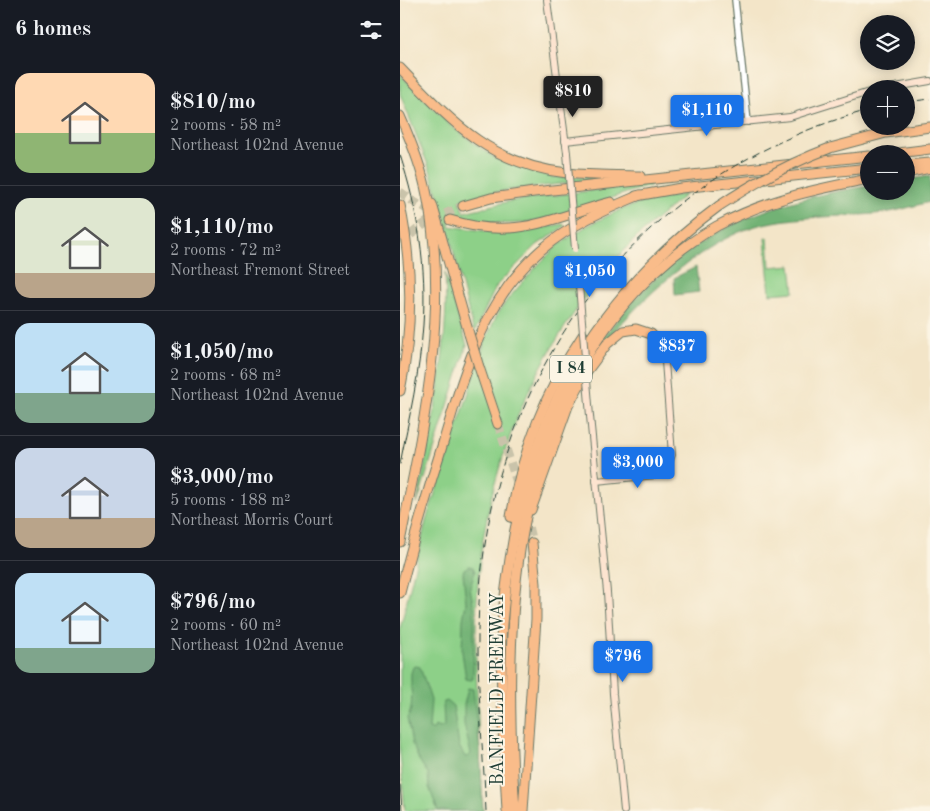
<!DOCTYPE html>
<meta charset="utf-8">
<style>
:root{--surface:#171b24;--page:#20242c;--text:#f1f3f6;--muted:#9ea1a6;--line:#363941;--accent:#1a73e8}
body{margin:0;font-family:"Old Standard TT",serif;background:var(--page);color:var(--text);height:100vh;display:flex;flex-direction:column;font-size:19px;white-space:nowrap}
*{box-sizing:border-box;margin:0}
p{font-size:16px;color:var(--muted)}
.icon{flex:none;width:28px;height:28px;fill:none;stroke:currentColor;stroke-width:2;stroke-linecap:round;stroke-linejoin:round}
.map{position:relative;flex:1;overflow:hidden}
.sheet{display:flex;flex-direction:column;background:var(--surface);width:400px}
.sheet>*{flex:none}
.tools{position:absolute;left:460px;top:15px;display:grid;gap:10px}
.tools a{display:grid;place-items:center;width:55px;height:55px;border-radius:50%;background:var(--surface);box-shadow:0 2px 12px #0003;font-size:25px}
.price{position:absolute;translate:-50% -42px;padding:0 11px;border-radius:5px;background:var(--accent);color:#fff;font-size:16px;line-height:32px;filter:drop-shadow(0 1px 2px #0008)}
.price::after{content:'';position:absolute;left:50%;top:30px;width:15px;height:11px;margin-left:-8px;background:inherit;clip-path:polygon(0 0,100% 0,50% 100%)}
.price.active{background:#222;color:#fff}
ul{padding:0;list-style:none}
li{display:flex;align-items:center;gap:15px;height:125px;padding:0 15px}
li+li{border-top:1px solid var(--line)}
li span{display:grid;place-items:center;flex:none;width:140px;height:100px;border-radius:15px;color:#555}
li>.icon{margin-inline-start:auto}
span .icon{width:60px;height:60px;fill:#fffc;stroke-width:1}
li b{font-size:21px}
h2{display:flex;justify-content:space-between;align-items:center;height:60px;padding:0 15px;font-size:21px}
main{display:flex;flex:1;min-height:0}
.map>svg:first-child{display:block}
.green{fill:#8dd088;stroke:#56865e}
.forest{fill:#72b274;stroke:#487854}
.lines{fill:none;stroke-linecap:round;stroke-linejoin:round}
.motorway-tunnel{stroke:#c9c3aa;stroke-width:9;stroke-dasharray:9 4.5;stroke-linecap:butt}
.tertiary-casing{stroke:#697868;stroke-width:8}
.secondary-casing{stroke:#697868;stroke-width:8}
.motorway-casing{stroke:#697868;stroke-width:11}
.tertiary{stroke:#fff;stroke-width:5.5}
.secondary{stroke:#fde4d0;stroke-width:6}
.motorway{stroke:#f9bc8a;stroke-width:9}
.tram{stroke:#1f3d34;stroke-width:1}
.rail{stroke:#1f3d34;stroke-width:1;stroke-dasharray:8 4;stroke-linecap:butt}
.secondary-bridge-casing{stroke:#697868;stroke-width:8;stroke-linecap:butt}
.motorway-bridge-casing{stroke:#697868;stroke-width:11;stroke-linecap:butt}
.secondary-bridge{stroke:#fde4d0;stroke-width:6}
.motorway-bridge{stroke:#f9bc8a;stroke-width:9}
.labels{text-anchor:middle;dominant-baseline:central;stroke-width:4;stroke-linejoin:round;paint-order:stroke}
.shield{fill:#fcf5e5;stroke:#617469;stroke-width:1}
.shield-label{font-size:16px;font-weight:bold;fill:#1f3d34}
.street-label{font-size:18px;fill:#1f3d34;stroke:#fcf5e5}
</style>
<main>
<section class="sheet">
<h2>6 homes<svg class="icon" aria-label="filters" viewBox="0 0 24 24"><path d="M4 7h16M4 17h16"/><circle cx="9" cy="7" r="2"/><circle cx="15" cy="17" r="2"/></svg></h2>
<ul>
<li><span style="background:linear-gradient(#ffd9b3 60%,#8fb573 0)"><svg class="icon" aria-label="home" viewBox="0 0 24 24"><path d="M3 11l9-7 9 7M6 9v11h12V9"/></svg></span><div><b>$810/mo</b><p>2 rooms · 58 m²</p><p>Northeast 102nd Avenue</p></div></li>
<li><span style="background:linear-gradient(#dfe7d0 75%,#b9a48a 0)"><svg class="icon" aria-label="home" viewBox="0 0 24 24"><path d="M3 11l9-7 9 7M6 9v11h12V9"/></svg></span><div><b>$1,110/mo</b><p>2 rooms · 72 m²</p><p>Northeast Fremont Street</p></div></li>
<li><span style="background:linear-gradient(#bfe0f5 70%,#7fa58c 0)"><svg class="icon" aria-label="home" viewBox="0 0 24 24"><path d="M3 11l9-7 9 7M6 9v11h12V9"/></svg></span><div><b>$1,050/mo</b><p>2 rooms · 68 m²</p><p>Northeast 102nd Avenue</p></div></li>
<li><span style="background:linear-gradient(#c9d6e8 70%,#b9a48a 0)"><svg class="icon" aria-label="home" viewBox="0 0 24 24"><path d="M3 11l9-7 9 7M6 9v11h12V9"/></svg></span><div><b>$3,000/mo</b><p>5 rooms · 188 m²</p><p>Northeast Morris Court</p></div></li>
<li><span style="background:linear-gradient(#bfe0f5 75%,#7fa58c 0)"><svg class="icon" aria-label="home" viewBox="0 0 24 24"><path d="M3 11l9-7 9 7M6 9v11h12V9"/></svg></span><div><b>$796/mo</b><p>2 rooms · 60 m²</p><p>Northeast 102nd Avenue</p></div></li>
</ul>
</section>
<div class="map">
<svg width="530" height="811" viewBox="0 0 530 811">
<rect width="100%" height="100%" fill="#fcf5e5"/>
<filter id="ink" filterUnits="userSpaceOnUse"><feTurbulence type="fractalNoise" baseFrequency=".02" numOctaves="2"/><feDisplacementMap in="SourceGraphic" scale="10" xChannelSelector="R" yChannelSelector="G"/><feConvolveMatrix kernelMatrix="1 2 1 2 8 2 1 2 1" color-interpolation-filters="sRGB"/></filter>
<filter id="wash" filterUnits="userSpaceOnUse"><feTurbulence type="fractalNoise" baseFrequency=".0096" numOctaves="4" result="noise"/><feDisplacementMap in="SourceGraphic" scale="20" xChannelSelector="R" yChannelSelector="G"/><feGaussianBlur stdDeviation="1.12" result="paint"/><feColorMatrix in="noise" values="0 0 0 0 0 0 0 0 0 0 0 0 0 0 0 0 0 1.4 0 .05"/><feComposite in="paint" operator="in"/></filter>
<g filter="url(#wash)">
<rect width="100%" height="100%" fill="#f3e5c8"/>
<!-- green -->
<g class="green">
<path d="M 0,74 L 51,126 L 96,159 L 152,177 L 207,178 L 96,192 L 60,201 L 64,212 L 111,201 L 250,183 L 250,186 C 207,197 164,218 120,223 C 96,225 74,220 51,215 L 49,226 L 107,234 L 163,224 L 165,226 L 137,245 L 97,285 L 74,333 L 49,233 L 30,170 L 0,94 Z"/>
<path d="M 286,194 C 268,210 247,226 230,244 C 142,338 89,452 78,581 C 72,657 80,735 83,811 L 5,811 L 0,753 L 0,629 L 27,517 L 70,389 L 85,341 L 96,317 L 107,300 L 138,265 L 157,246 L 185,227 L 222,209 L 247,201 Z"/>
<polygon points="365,238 368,238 370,267 391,265 394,292 370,294"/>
<path d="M 45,273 L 67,345 L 17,504 C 31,428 50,350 45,273 Z"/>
</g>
<!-- forest -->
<g class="forest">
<path d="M 530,176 L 530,202 C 512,206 493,213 474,214 C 439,217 404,216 368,223 C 305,235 232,307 193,357 L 193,350 C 206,334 219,316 234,300 C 301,227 373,200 469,186 L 469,191 L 506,191 L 506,180 Z"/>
<polygon points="296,267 299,292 275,295 274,278"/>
<polygon points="69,566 73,567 75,572 70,588 74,607 74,627 73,679 71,680 66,679 62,652 63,620 66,603 63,573 64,569"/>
<path d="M 16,666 L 20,667 L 31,700 L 29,729 L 33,730 L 35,726 L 39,728 L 44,726 L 43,704 L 44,702 L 47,701 L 53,706 L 59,746 L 65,757 L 69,756 L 71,754 L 64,724 L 64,705 L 68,688 L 73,689 L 80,750 L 83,811 L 38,811 L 29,787 L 28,774 L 19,760 L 12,744 L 7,718 C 15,709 10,685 11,673 L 13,667 Z"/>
</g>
</g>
<g filter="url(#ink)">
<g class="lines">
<!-- motorway-tunnel -->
<g class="motorway-tunnel">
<polyline points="0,192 14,202 33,213"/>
<polyline points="0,243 27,222 63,206"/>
<polyline points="98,424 120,492 132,543"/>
</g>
<defs>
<polyline id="tertiary" points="335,0 348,122"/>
<g id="secondary">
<polyline points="147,0 167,153"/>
<polyline points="484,89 530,81"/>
<polyline points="165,141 390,117 469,92"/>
<polyline points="190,416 207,592 213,694 224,811"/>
<polyline points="196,481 256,475 267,467 272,455 264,348"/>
</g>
<g id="motorway">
<path d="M 0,68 C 51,121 90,165 167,173 C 192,176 216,175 240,176"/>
<path d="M 0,116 C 11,141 22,168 27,195 C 50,312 23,428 0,542"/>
<polyline points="430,148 486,133 530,127"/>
<polyline points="490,154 530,149"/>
<polyline points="506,165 530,163"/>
<polyline points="506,173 530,168"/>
<polyline points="236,196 281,188 469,168"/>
<polyline points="32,204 69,334"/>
<path d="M 0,205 C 13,267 13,329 0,391"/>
<polyline points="63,206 91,198 134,192 469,156"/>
<path d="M 50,220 C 116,241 150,218 211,202"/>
<polyline points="79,367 98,424"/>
<polyline points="131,510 168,406 187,371 207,344 223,331 236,329 251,334 264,348"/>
<path d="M 111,517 C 122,452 146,390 183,335"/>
<path d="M 0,593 C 13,541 28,490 44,440 C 65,370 84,300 141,250 C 170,225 204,210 240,195"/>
<path d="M 107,811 C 104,754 101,698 101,641 C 102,614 106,586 110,559 C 132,409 197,296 319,206"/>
<path d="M 115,811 C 104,638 105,445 224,305 C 250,274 282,246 317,226 C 366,200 415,189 469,179"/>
<polyline points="123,811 136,619 136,584 132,543"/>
</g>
</defs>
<!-- tertiary casing -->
<use href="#tertiary" class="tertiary-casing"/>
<!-- secondary casing -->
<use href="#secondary" class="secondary-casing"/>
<!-- motorway casing -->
<use href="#motorway" class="motorway-casing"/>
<!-- tertiary -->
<use href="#tertiary" class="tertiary"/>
<!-- secondary -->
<use href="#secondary" class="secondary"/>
<!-- motorway -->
<use href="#motorway" class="motorway"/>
<!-- tram -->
<g class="tram">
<path d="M 0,155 C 18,210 27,267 23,325 C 20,372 9,418 0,464"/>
<polyline points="0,785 2,811"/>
</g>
<!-- rail -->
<g class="rail">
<polyline points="506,102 530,99"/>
<path d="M 86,811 C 82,727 72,642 83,559 C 110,343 256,166 469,110"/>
</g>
<defs>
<g id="secondary-bridge">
<polyline points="167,153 175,249"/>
<polyline points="177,262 190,416"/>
</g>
<g id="motorway-bridge">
<path d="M 319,206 C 355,182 390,163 430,148"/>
<polyline points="69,334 79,367"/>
</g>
</defs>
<!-- secondary-bridge casing -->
<use href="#secondary-bridge" class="secondary-bridge-casing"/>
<!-- motorway-bridge casing -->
<use href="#motorway-bridge" class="motorway-bridge-casing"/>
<!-- secondary-bridge -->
<use href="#secondary-bridge" class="secondary-bridge"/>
<!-- motorway-bridge -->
<use href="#motorway-bridge" class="motorway-bridge"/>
</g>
</g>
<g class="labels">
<!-- shield labels -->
<rect class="shield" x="150" y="355.5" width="42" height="27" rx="4"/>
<g class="shield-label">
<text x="171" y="369">I 84</text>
</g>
<!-- street labels -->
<g class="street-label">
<text transform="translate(98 689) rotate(-90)">BANFIELD FREEWAY</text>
</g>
</g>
</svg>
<div class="tools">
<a><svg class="icon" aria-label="layers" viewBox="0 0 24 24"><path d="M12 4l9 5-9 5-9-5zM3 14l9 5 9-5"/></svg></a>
<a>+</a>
<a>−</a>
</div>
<b class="price active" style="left:173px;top:118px">$810</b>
<b class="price" style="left:307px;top:137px">$1,110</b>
<b class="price" style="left:190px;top:298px">$1,050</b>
<b class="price" style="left:277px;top:373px">$837</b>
<b class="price" style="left:238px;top:489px">$3,000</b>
<b class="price" style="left:223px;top:683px">$796</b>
</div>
</main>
